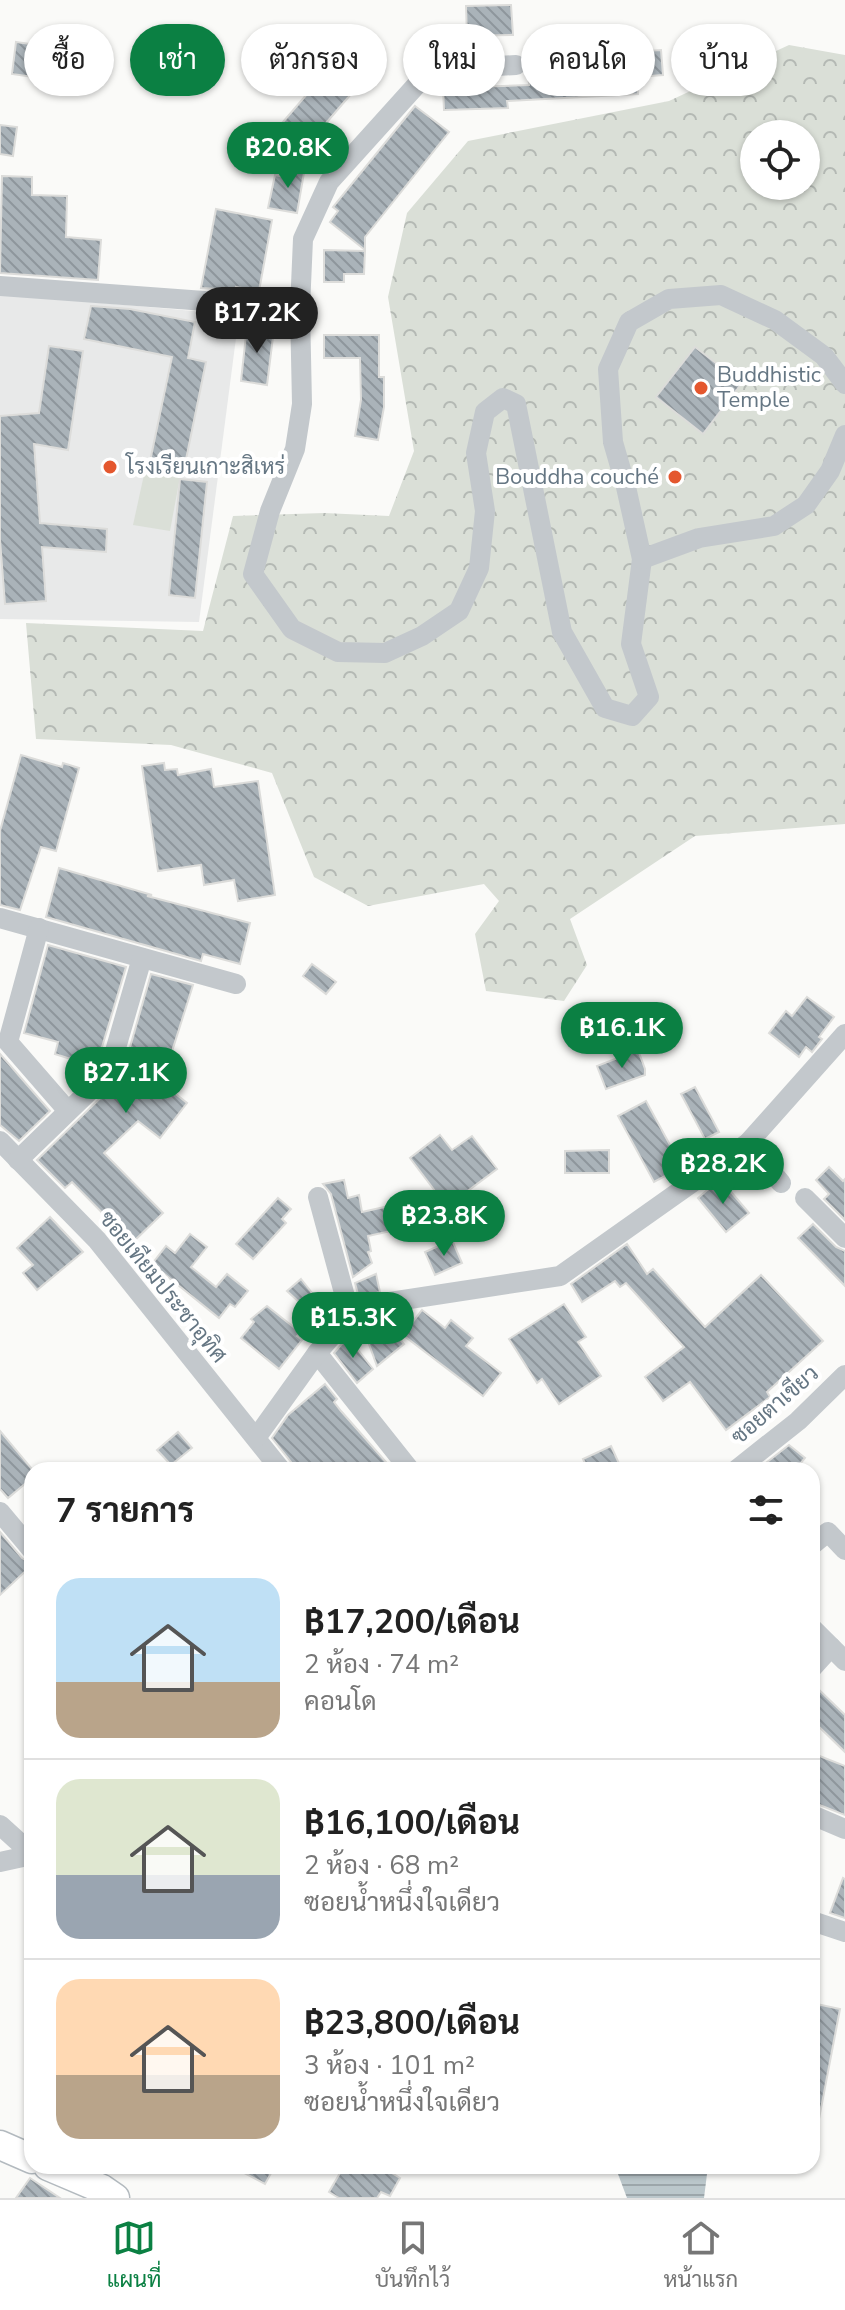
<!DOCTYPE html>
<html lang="th">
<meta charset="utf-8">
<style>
:root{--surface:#fff;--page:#f2f2f2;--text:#222;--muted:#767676;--line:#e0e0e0;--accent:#0b8043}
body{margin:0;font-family:"Nunito Sans",Sarabun,sans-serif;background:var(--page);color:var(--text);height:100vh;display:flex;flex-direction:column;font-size:30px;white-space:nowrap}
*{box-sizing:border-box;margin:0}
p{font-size:26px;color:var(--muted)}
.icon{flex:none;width:44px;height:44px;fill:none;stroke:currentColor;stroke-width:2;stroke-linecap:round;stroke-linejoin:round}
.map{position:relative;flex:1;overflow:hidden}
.panel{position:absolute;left:24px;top:1462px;width:796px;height:712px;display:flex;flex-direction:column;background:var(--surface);border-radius:24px;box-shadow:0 2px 6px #0004}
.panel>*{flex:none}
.banner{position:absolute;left:24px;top:24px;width:798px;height:72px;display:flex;gap:16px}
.tools{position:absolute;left:740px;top:120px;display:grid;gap:16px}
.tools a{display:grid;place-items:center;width:80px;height:80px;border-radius:50%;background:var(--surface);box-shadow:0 2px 6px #0004;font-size:40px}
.price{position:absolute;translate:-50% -68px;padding:0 18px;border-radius:28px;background:var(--accent);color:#fff;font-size:26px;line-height:52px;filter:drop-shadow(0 2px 4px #0008)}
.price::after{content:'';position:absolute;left:50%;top:48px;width:24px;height:18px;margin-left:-12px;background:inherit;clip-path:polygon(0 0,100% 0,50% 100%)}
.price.current{background:#222;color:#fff}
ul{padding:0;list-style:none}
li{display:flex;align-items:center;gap:24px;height:200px;padding:0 32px}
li+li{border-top:2px solid var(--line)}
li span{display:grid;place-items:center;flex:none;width:224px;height:160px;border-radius:24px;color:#555}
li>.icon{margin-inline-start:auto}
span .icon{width:96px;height:96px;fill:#fffc;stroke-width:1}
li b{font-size:34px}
h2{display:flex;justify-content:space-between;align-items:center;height:96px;padding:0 32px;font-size:34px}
.tag{padding:0 28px;border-radius:36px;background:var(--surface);box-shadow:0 2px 6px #0004;font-size:28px;line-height:72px}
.tag.current{background:var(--accent);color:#fff}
.tabs{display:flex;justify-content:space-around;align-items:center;height:112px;border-top:2px solid var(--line);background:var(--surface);font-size:22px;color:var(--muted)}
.tabs a{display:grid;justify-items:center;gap:4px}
.tabs .current{color:var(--accent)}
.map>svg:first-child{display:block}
.built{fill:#e8e9e9}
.forest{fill:url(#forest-crowns);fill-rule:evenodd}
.pitch{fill:#dadfd7}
.water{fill:url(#water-rules)}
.building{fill:url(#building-back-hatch);stroke:#dcdcda;stroke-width:2}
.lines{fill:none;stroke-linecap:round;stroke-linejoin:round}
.secondary-casing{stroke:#b3babf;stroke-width:31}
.street{stroke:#c3c8cc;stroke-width:20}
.secondary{stroke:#fff;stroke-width:28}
.poi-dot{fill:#e4572e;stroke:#fff;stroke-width:3}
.labels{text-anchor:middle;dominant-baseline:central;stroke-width:8;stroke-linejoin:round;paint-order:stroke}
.poi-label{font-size:22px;fill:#657683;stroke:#fff;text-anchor:start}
.street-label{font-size:22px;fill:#657683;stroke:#fff}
</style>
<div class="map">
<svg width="845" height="2198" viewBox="0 0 845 2198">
<defs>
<pattern id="forest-crowns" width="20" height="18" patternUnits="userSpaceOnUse" patternTransform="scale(2)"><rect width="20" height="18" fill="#dadfd7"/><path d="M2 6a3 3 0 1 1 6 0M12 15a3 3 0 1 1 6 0" fill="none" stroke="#b4b9b4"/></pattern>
<pattern id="water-rules" width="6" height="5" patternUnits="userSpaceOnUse" patternTransform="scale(2)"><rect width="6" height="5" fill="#bbc7cb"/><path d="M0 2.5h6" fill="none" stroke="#9ca6aa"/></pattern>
<pattern id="building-back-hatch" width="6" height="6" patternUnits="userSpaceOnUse" patternTransform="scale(2)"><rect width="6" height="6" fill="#aab3b9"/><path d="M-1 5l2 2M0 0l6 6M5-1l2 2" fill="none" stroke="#8e969c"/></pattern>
</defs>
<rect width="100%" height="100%" fill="#fafaf8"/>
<!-- built -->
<polygon class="built" points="0,294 239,315 199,622 0,619"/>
<!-- forest -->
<path class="forest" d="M 789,45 L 845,55 L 845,824 L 695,836 L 570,919 L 587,965 L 564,1001 L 486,991 L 475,934 L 499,901 L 484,884 L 368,906 L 314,877 L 272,773 L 171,745 L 36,739 L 26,623 L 203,631 L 233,516 L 324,513 L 389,516 L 414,451 L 388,297 L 407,213 L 468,141 L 669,101 ZM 754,134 L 806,134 L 806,186 L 754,186 Z"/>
<!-- pitch -->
<polygon class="pitch" points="145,470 180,477 170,531 133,525"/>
<!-- water -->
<polygon class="water" points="615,2166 708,2166 704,2198 627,2198"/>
<!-- building -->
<g class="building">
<polygon points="511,5 513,35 467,36 466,6"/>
<polygon points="16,42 66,49 61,81 12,74"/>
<polygon points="632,42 633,52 661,50 663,75 637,77 638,94 507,101 508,108 444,110 443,88 529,85 527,48"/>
<polygon points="345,50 370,72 308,144 283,122"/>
<polygon points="415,106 449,132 365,237 365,250 330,222 338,211 333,207"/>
<polygon points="0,125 17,127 13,156 0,154"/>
<polygon points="288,163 305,167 297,213 268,208 275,175 285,177"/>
<polygon points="2,176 32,177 32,195 67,196 66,237 101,240 98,280 0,273"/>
<polygon points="216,209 272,220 259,291 236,287 236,290 201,288"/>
<polygon points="324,250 365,251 364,274 344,274 344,282 324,282"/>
<polygon points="91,306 130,309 195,322 188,358 206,362 183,474 149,466 172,357 84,339"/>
<polygon points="247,326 274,329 267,385 241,381"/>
<polygon points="324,335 379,335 379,377 384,377 384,407 378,440 355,436 361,400 360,358 324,358"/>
<polygon points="49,346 83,351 68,450 34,444 40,523 107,529 106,552 42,547 46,601 5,604 0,540 0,416 39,413"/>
<polygon points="695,347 742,383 703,434 656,397"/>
<polygon points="180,479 207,482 195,598 169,595"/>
<polygon points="21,755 62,767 63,763 79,768 56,851 41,847 20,910 0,905 0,831"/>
<polygon points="164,763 165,770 177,769 178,775 211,769 214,787 258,781 275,895 238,901 234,880 204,885 201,865 158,871 142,766"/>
<polygon points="59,868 152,895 147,896 250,923 240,964 203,954 201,961 46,917"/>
<polygon points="48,945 126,967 96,1067 55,1054 58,1042 24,1033"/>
<polygon points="312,964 336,982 326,994 303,976"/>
<polygon points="151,974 193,985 162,1083 187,1103 160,1138 138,1121 104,1153 163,1213 132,1243 72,1182 65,1188 37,1160 124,1075 122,1075"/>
<polygon points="807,997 834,1017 819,1037 822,1039 812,1052 806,1047 799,1057 769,1033 786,1011 792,1016"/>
<polygon points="638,1050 645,1069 645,1075 606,1089 597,1066"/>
<polygon points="0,1054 50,1111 19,1141 0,1125"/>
<polygon points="695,1087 719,1132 705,1139 681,1094"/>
<polygon points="646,1101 682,1167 654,1182 618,1116"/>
<polygon points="440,1135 452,1150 472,1136 497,1169 413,1232 409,1227 368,1236 371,1251 368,1252 372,1263 353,1277 331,1194 323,1184 344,1180 348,1198 359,1195 362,1212 389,1206 393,1222 435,1191 410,1158"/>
<polygon points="609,1150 609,1173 565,1173 565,1151"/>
<polygon points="829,1167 843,1181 845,1179 845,1220 824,1199 829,1194 816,1180"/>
<polygon points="720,1179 749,1213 726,1232 698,1198"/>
<polygon points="278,1198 291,1209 282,1219 286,1223 253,1259 236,1244"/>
<polygon points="50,1217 83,1252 37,1290 23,1273 33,1265 17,1248"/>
<polygon points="813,1224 836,1247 845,1251 845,1286 798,1238"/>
<polygon points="190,1234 207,1247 191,1267 216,1287 227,1274 248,1291 235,1307 230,1304 219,1318 152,1264 166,1246 175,1253"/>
<polygon points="452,1240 462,1263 435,1275 425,1252"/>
<polygon points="627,1244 647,1274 653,1269 705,1327 761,1275 823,1341 767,1392 770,1397 726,1430 690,1382 663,1401 645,1377 684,1347 626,1283 620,1287 615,1281 582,1302 571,1284"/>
<polygon points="376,1274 380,1292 359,1298 355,1283"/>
<polygon points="301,1279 331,1317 324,1325 287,1291"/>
<polygon points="564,1304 586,1337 578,1342 601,1376 559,1404 542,1379 537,1383 509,1339"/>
<polygon points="267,1306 301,1333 297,1336 302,1340 279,1369 241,1338 254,1322 251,1319"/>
<polygon points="422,1310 445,1328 451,1320 473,1338 466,1346 501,1373 483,1396 403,1335"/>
<polygon points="382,1318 404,1344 377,1366 362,1325"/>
<polygon points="348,1337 373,1369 357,1383 334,1353"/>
<polygon points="325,1384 337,1399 334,1402 341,1411 393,1470 294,1470 291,1462 272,1438 288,1415"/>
<polygon points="0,1431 32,1469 32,1478 8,1498 0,1489"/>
<polygon points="178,1432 192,1448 171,1465 157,1450"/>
<polygon points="789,1445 805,1458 795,1470 757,1470"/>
<polygon points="611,1446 622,1470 588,1470 583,1459"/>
<polygon points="0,1532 22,1558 32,1565 0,1595"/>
<polygon points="812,1683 845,1715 845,1752 812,1720"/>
<polygon points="812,1753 845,1766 845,1815 812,1802"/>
<polygon points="843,1878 845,1879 845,1918 830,1913"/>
<polygon points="812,2003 840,2009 819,2119 812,2119"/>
<polygon points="231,2166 275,2166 265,2184"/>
<polygon points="344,2166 395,2166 392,2173 400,2178 390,2196 381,2192 377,2198 339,2198 329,2192"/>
<polygon points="30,2178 60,2198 16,2198"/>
</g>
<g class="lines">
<defs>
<g id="secondary">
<polyline points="0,2145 32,2159"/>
<polyline points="48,2166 102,2189 115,2198"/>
</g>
</defs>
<!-- secondary casing -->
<use href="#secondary" class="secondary-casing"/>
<!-- street -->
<g class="street">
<polyline points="516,65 430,70 329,182 303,239 300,308 302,404 295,449 270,511 253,574 292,629 338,652 385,653 422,636 459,611 479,568 485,511 476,453 485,412 503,398 516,404 562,632 605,708 632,716 649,697 631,644 642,559 626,487 613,442 608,369 629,322 669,299 721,295 775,320 824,356 845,384"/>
<polyline points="0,286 300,308"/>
<polyline points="642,559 699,538 774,526 806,505 830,471 845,435"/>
<polyline points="0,918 236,984"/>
<polyline points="39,928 8,1042 68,1111"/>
<polyline points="0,1141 97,1240 281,1470"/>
<polyline points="748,1143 781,1183"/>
<polyline points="18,1160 109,1072 142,958"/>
<polyline points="318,1197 350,1315"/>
<polyline points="805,1198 845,1238"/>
<polyline points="317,1353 410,1470"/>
<polyline points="256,1438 317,1353 350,1315 390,1302 560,1276 748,1143 845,1034"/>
<polyline points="736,1470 798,1421 845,1375"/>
<polyline points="0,1512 32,1550"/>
<polyline points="812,1545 828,1532 845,1550"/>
<polyline points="812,1628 845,1661"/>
<polyline points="812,1668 831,1647"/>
<polyline points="812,1815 845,1829"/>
<polyline points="0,1825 32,1854"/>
<polyline points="0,1862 32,1855"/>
<polyline points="812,1921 845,1932"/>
</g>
<!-- secondary -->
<use href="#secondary" class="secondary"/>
</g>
<!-- markers -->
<g class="poi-dot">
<circle cx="701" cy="388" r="8"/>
<circle cx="110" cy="467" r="8"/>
<circle cx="675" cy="477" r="8"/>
</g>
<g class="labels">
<!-- poi labels -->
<g class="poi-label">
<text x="717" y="375">Buddhistic<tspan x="717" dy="25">Temple</tspan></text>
<text x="126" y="467">โรงเรียนเกาะสิเหร่</text>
<text x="659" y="477" text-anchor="end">Bouddha couché</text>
</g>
<!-- street labels -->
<g class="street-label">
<text transform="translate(163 1287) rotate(51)">ซอยเทียมประชาอุทิศ</text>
<text transform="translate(775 1405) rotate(-41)">ซอยตาเขียว</text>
</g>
</g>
</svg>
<div class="tools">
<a><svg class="icon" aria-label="locate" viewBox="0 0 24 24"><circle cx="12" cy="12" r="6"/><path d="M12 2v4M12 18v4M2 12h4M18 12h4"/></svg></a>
</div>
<b class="price" style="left:288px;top:190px">฿20.8K</b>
<b class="price current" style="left:257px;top:355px">฿17.2K</b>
<b class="price" style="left:622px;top:1070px">฿16.1K</b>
<b class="price" style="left:126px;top:1115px">฿27.1K</b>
<b class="price" style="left:723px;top:1206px">฿28.2K</b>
<b class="price" style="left:444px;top:1258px">฿23.8K</b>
<b class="price" style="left:353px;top:1360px">฿15.3K</b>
<div class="banner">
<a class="tag">ซื้อ</a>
<a class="tag current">เช่า</a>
<a class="tag">ตัวกรอง</a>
<a class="tag">ใหม่</a>
<a class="tag">คอนโด</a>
<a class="tag">บ้าน</a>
</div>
<section class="panel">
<h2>7 รายการ<svg class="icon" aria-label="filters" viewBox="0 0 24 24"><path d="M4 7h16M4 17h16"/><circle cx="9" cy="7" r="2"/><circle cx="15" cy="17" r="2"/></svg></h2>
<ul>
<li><span style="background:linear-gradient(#bfe0f5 65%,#b9a48a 0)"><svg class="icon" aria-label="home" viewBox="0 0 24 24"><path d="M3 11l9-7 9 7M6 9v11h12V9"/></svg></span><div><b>฿17,200/เดือน</b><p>2 ห้อง · 74 m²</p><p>คอนโด</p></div></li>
<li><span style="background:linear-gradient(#dfe7d0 60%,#9aa5b1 0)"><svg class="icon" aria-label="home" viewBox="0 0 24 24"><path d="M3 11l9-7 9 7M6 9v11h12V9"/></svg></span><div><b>฿16,100/เดือน</b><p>2 ห้อง · 68 m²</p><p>ซอยน้ำหนึ่งใจเดียว</p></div></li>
<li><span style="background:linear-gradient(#ffd9b3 60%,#b9a48a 0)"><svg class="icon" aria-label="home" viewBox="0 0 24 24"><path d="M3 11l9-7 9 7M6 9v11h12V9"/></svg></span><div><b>฿23,800/เดือน</b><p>3 ห้อง · 101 m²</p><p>ซอยน้ำหนึ่งใจเดียว</p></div></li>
</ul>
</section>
</div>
<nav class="tabs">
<a class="current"><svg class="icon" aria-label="map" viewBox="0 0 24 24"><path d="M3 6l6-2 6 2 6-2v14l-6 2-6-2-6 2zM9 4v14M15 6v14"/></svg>แผนที่</a>
<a><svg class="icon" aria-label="saved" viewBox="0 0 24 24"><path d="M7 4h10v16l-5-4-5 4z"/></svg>บันทึกไว้</a>
<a><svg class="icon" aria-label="home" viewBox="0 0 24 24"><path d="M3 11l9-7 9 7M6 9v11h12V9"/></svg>หน้าแรก</a>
</nav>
